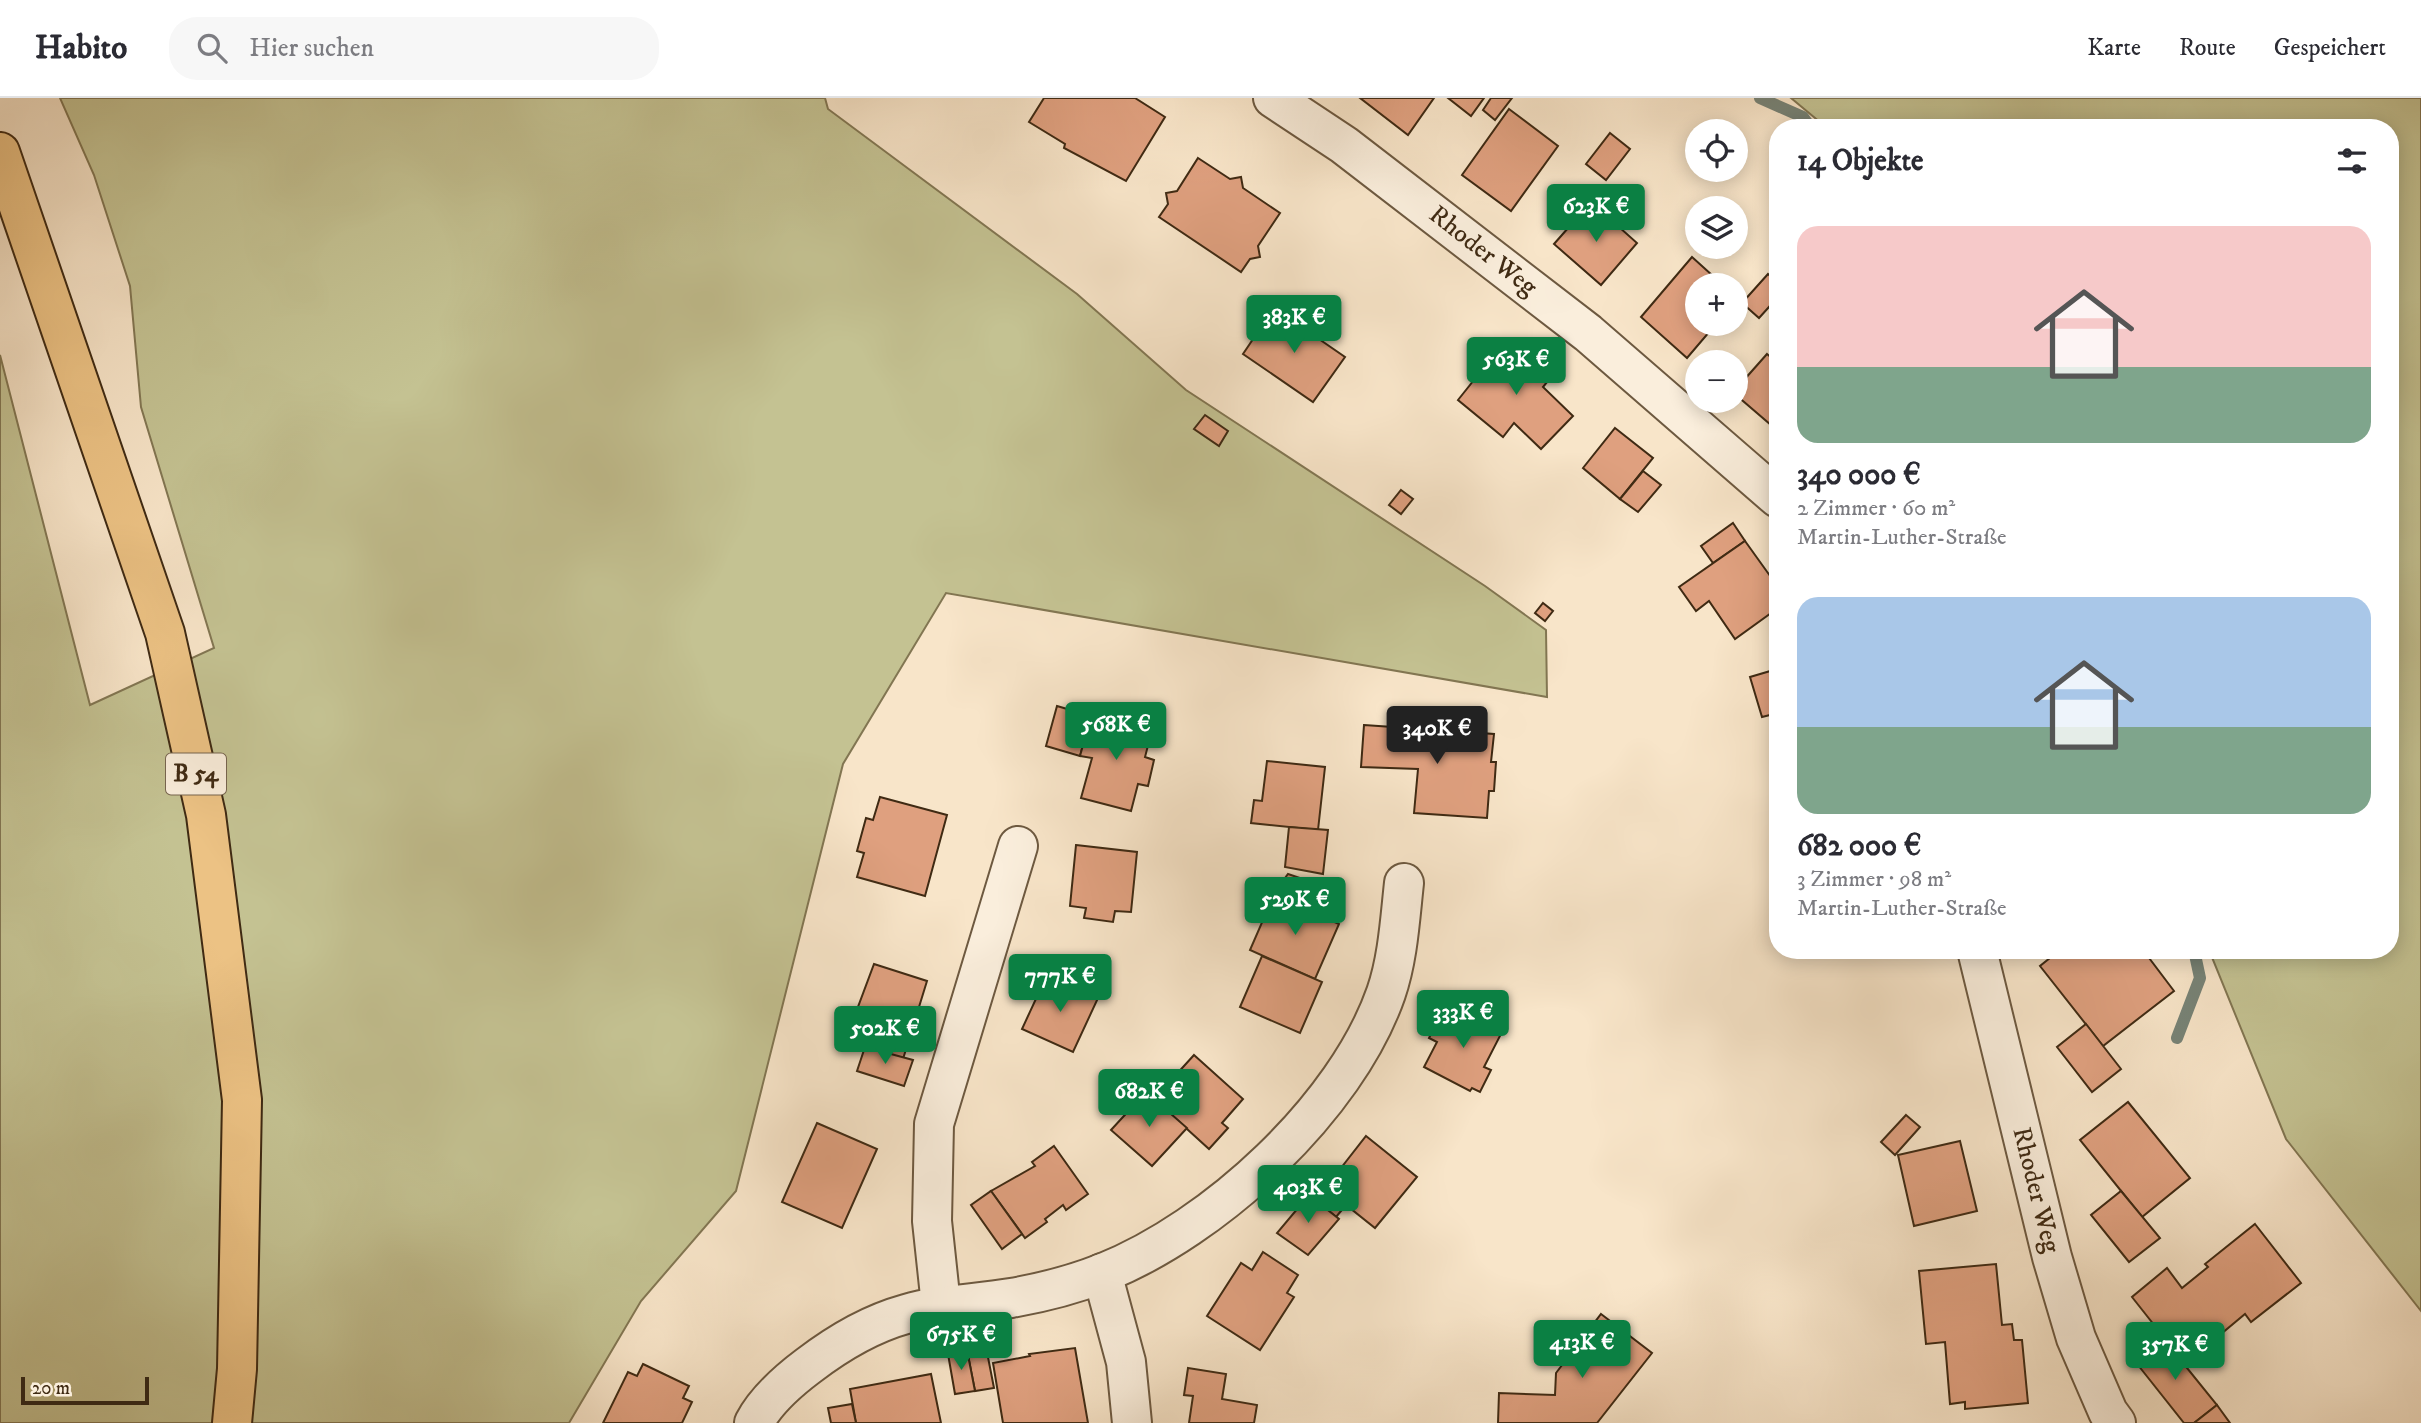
<!DOCTYPE html>
<html lang="de">
<meta charset="utf-8">
<style>
:root{--surface:#fff;--page:#f7f7f7;--text:#2b2b33;--muted:#7c7c81;--line:#e1e1e2;--accent:#0b8043}
body{margin:0;font-family:"IM FELL DW Pica",serif;background:var(--page);color:var(--text);height:100vh;display:flex;flex-direction:column;font-size:26px;white-space:nowrap}
*{box-sizing:border-box;margin:0}
p{font-size:23px;color:var(--muted)}
.icon{flex:none;width:38px;height:38px;fill:none;stroke:currentColor;stroke-width:2;stroke-linecap:round;stroke-linejoin:round}
.map{position:relative;flex:1;overflow:hidden}
.drawer{position:absolute;left:1769px;top:21px;width:630px;height:840px;display:flex;flex-direction:column;background:var(--surface);border-radius:28px;box-shadow:0 4px 18px #0003}
.drawer>*{flex:none}
.tools{position:absolute;left:1685px;top:21px;display:grid;gap:14px}
.tools a{display:grid;place-items:center;width:63px;height:63px;border-radius:50%;background:var(--surface);box-shadow:0 4px 18px #0003;font-size:35px}
.scale{position:absolute;left:21px;bottom:18px;width:128px;box-sizing:border-box;padding-left:7px;border:4px solid #3f2a13;border-top:0;font-size:19px;line-height:24px;white-space:nowrap;color:#3f2a13;-webkit-text-stroke:5px #faeedc;paint-order:stroke}
.price{position:absolute;translate:-50% -60px;padding:0 16px;border-radius:7px;background:var(--accent);color:#fff;font-size:23px;line-height:46px;filter:drop-shadow(0 2px 4px #0008)}
.price::after{content:'';position:absolute;left:50%;top:42px;width:21px;height:16px;margin-left:-10px;background:inherit;clip-path:polygon(0 0,100% 0,50% 100%)}
.price.current{background:#222;color:#fff}
ul{padding:0;list-style:none}
li{display:grid;align-content:center;gap:14px;height:371px;padding:0 28px}
li span{display:grid;place-items:center;height:217px;border-radius:21px;color:#555}
li>.icon{margin-inline-start:auto}
span .icon{width:126px;height:126px;fill:#fffc;stroke-width:1}
li b{font-size:30px}
h2{display:flex;justify-content:space-between;align-items:center;height:84px;padding:0 28px;font-size:30px}
header{display:flex;align-items:center;gap:42px;box-sizing:border-box;height:98px;padding:0 35px;background:var(--surface);border-bottom:2px solid var(--line)}
header strong{font-size:33px}
nav{display:flex;gap:38px;margin-inline-start:auto;font-size:24px}
.search{width:490px;height:63px;background:var(--page);display:flex;align-items:center;gap:18px;box-sizing:border-box;padding:0 24px;border-radius:28px;color:var(--muted);font-size:26px}
.map>svg:first-child{display:block}
.green{fill:#c4c292;stroke:#827652;stroke-width:2}
.lines{fill:none;stroke-linecap:round;stroke-linejoin:round}
.stream{stroke:#778377;stroke-width:12}
.building{fill:#dfa07f;stroke:#3f2a13;stroke-width:2}
.minor-casing{stroke:#6d5940;stroke-width:42}
.primary-casing{stroke:#3f2a13;stroke-width:42}
.minor{stroke:#faeedc;stroke-width:38}
.primary{stroke:#ecc284;stroke-width:38}
.labels{text-anchor:middle;dominant-baseline:central;stroke-width:7;stroke-linejoin:round;paint-order:stroke}
.shield{fill:#faeedc;stroke:#77654f;stroke-width:2}
.shield-label{font-size:24px;font-weight:bold;fill:#3f2a13}
.street-label{font-size:26px;fill:#3f2a13;stroke:#faeedc}
</style>
<header>
<strong>Habito</strong>
<div class="search"><svg class="icon" aria-label="search" viewBox="0 0 24 24"><circle cx="10" cy="10" r="6"/><path d="M15 15l6 6"/></svg>Hier suchen</div>
<nav><a>Karte</a><a>Route</a><a>Gespeichert</a></nav>
</header>
<div class="map">
<svg width="2421" height="1325" viewBox="0 0 2421 1325">
<rect width="100%" height="100%" fill="#f8e5c9"/>
<filter id="stains"><feTurbulence type="fractalNoise" baseFrequency=".00286" numOctaves="4"/><feColorMatrix values="0 0 0 0 .2 0 0 0 0 .09 0 0 0 0 .02 0 0 0 .5 -.17"/></filter>
<radialGradient id="worn" r=".72"><stop offset=".6" stop-color="#630" stop-opacity="0"/><stop offset="1" stop-color="#630" stop-opacity=".3"/></radialGradient>
<!-- green -->
<g class="green">
<polygon points="60,0 825,0 828,11 1077,196 1186,292 1485,488 1546,532 1547,599 946,495 843,666 736,1093 641,1203 569,1325 0,1325 0,257 90,607 214,550 141,309 130,188 94,77"/>
<polygon points="1791,0 2421,0 2421,1213 2286,1041 2209,852 2390,852 2390,30 1827,30"/>
</g>
<g class="lines">
<!-- stream -->
<g class="stream">
<polyline points="1760,0 1803,19 1811,30"/>
<polyline points="2177,940 2200,880 2194,852"/>
</g>
</g>
<!-- building -->
<g class="building">
<polygon points="1044,0 1135,0 1165,19 1126,83 1064,50 1065,46 1029,24"/>
<polygon points="1360,0 1434,0 1408,37"/>
<polygon points="1448,0 1484,0 1471,18"/>
<polygon points="1491,0 1512,0 1495,22 1483,12"/>
<polygon points="1509,11 1558,48 1511,113 1462,77"/>
<polygon points="1610,35 1630,51 1606,82 1586,66"/>
<polygon points="1198,60 1230,81 1241,79 1243,90 1280,115 1258,148 1260,159 1250,161 1241,174 1159,119 1168,106 1166,95 1177,93"/>
<polygon points="1591,104 1637,145 1601,187 1554,146"/>
<polygon points="1692,159 1723,187 1698,187 1698,226 1716,226 1687,260 1641,219"/>
<polygon points="1768,176 1778,185 1778,199 1759,220 1742,205"/>
<polygon points="1274,210 1345,259 1313,304 1243,256"/>
<polygon points="1506,242 1552,278 1543,289 1573,318 1541,351 1514,325 1503,339 1458,302"/>
<polygon points="1767,256 1778,265 1778,333 1736,297 1736,291"/>
<polygon points="1205,317 1228,333 1219,348 1194,331"/>
<polygon points="1615,330 1653,360 1620,401 1583,370"/>
<polygon points="1643,373 1661,387 1638,414 1620,401"/>
<polygon points="1401,392 1413,401 1401,416 1389,407"/>
<polygon points="1733,425 1745,443 1713,465 1701,448"/>
<polygon points="1745,443 1778,489 1778,510 1735,541 1709,503 1696,513 1679,489"/>
<polygon points="1543,505 1553,513 1545,523 1535,515"/>
<polygon points="1778,561 1778,615 1762,619 1750,579 1777,571 1774,562"/>
<polygon points="1057,608 1091,618 1080,658 1046,648"/>
<polygon points="1091,618 1152,632 1145,659 1154,662 1148,688 1138,686 1131,713 1081,700 1092,660 1080,658"/>
<polygon points="1364,627 1494,636 1491,664 1496,664 1494,693 1489,693 1487,720 1414,715 1418,671 1361,669"/>
<polygon points="1267,663 1325,669 1318,732 1251,725 1254,702 1262,703"/>
<polygon points="880,699 947,717 925,798 857,779 864,755 857,753 866,720 873,722"/>
<polygon points="1289,729 1328,732 1323,776 1285,769"/>
<polygon points="1076,747 1137,754 1131,814 1115,813 1113,824 1084,820 1086,810 1070,808"/>
<polygon points="1288,776 1306,782 1298,800 1277,791"/>
<polygon points="1274,797 1339,826 1315,881 1250,852"/>
<polygon points="2060,852 2143,852 2174,893 2103,948 2040,868"/>
<polygon points="1262,858 1322,884 1300,935 1240,909"/>
<polygon points="874,866 927,883 903,961 864,949 873,923 855,917"/>
<polygon points="1047,877 1098,900 1073,954 1022,931"/>
<polygon points="1456,909 1502,934 1484,969 1491,972 1480,994 1472,990 1470,993 1424,969 1437,944 1429,940 1436,926 1445,930"/>
<polygon points="2086,926 2121,971 2092,994 2057,949"/>
<polygon points="865,949 913,962 904,988 857,973"/>
<polygon points="1194,957 1243,1001 1222,1025 1228,1030 1209,1051 1154,1001"/>
<polygon points="1146,994 1187,1030 1152,1068 1111,1032"/>
<polygon points="2128,1004 2190,1080 2142,1119 2080,1042"/>
<polygon points="1906,1017 1920,1029 1895,1057 1881,1044"/>
<polygon points="817,1025 877,1051 842,1130 782,1104"/>
<polygon points="1366,1038 1417,1079 1375,1130 1346,1107 1336,1119 1316,1102"/>
<polygon points="1960,1043 1977,1113 1914,1128 1898,1057"/>
<polygon points="1054,1048 1088,1096 1066,1112 1063,1107 1045,1121 1047,1124 1025,1140 991,1093 1035,1068 1032,1064"/>
<polygon points="991,1093 1022,1136 1002,1151 971,1107"/>
<polygon points="2121,1093 2160,1140 2129,1164 2091,1117"/>
<polygon points="1309,1097 1339,1121 1308,1157 1277,1135"/>
<polygon points="2255,1126 2301,1185 2251,1224 2245,1216 2185,1266 2132,1199 2167,1170 2182,1190 2208,1169 2205,1166"/>
<polygon points="1263,1154 1298,1177 1287,1195 1294,1199 1260,1252 1207,1218 1241,1165 1252,1172"/>
<polygon points="1996,1166 2002,1227 2012,1226 2014,1242 2022,1242 2028,1305 1965,1311 1965,1304 1950,1306 1945,1244 1926,1246 1919,1173"/>
<polygon points="1601,1216 1652,1255 1597,1325 1498,1325 1499,1295 1555,1297 1556,1275"/>
<polygon points="2162,1239 2217,1307 2194,1325 2184,1325 2134,1262"/>
<polygon points="986,1249 994,1290 975,1293 967,1252"/>
<polygon points="1075,1250 1088,1325 1003,1325 993,1265 1030,1258 1029,1256"/>
<polygon points="967,1252 975,1293 955,1296 948,1256"/>
<polygon points="643,1266 689,1288 683,1300 692,1304 682,1325 603,1325 628,1274 637,1278"/>
<polygon points="1188,1270 1226,1276 1222,1301 1257,1307 1254,1325 1189,1325 1193,1298 1184,1297"/>
<polygon points="931,1276 941,1325 856,1325 850,1291"/>
<polygon points="852,1306 856,1325 831,1325 828,1310"/>
<polygon points="2217,1307 2230,1325 2194,1325"/>
</g>
<g class="lines">
<defs>
<g id="minor">
<polyline points="1273,0 1344,47 1588,235 1778,400"/>
<polyline points="1977,852 2052,1159 2076,1240 2108,1314 2116,1325"/>
<polyline points="1102,1175 1126,1264 1132,1325"/>
<polyline points="941,1207 932,1123 934,1026 1018,748"/>
<path d="M 754,1325 C 766,1302 788,1283 808,1268 C 838,1245 870,1226 906,1216 C 940,1206 976,1206 1011,1200 C 1040,1195 1075,1186 1103,1175 C 1214,1131 1346,1010 1386,895 C 1398,860 1400,821 1404,785"/>
</g>
<polyline id="primary" points="0,54 165,535 206,717 242,1002 237,1271 232,1325"/>
</defs>
<!-- minor casing -->
<use href="#minor" class="minor-casing"/>
<!-- primary casing -->
<use href="#primary" class="primary-casing"/>
<!-- minor -->
<use href="#minor" class="minor"/>
<!-- primary -->
<use href="#primary" class="primary"/>
</g>
<g class="labels">
<!-- shield labels -->
<rect class="shield" x="166" y="655.5" width="60" height="41" rx="5"/>
<g class="shield-label">
<text x="196" y="676">B 54</text>
</g>
<!-- street labels -->
<g class="street-label">
<text transform="translate(1483 153) rotate(38)">Rhoder Weg</text>
<text transform="translate(2036 1092) rotate(76)">Rhoder Weg</text>
</g>
</g>
<rect width="100%" height="100%" filter="url(#stains)"/>
<rect width="100%" height="100%" fill="url(#worn)"/>
</svg>
<div class="tools">
<a><svg class="icon" aria-label="locate" viewBox="0 0 24 24"><circle cx="12" cy="12" r="6"/><path d="M12 2v4M12 18v4M2 12h4M18 12h4"/></svg></a>
<a><svg class="icon" aria-label="layers" viewBox="0 0 24 24"><path d="M12 4l9 5-9 5-9-5zM3 14l9 5 9-5"/></svg></a>
<a>+</a>
<a>−</a>
</div>
<div class="scale">20 m</div>
<b class="price" style="left:1596px;top:146px">623K €</b>
<b class="price" style="left:1294px;top:257px">383K €</b>
<b class="price" style="left:1516px;top:299px">563K €</b>
<b class="price" style="left:1116px;top:664px">568K €</b>
<b class="price current" style="left:1437px;top:668px">340K €</b>
<b class="price" style="left:1295px;top:839px">529K €</b>
<b class="price" style="left:1060px;top:916px">777K €</b>
<b class="price" style="left:1463px;top:952px">333K €</b>
<b class="price" style="left:885px;top:968px">502K €</b>
<b class="price" style="left:1149px;top:1031px">682K €</b>
<b class="price" style="left:1308px;top:1127px">403K €</b>
<b class="price" style="left:961px;top:1274px">675K €</b>
<b class="price" style="left:1582px;top:1282px">413K €</b>
<b class="price" style="left:2175px;top:1284px">357K €</b>
<section class="drawer">
<h2>14 Objekte<svg class="icon" aria-label="filters" viewBox="0 0 24 24"><path d="M4 7h16M4 17h16"/><circle cx="9" cy="7" r="2"/><circle cx="15" cy="17" r="2"/></svg></h2>
<ul>
<li><span style="background:linear-gradient(#f6c9c9 65%,#7fa58c 0)"><svg class="icon" aria-label="home" viewBox="0 0 24 24"><path d="M3 11l9-7 9 7M6 9v11h12V9"/></svg></span><div><b>340 000 €</b><p>2 Zimmer · 60 m²</p><p>Martin-Luther-Straße</p></div></li>
<li><span style="background:linear-gradient(#a9c7e8 60%,#7fa58c 0)"><svg class="icon" aria-label="home" viewBox="0 0 24 24"><path d="M3 11l9-7 9 7M6 9v11h12V9"/></svg></span><div><b>682 000 €</b><p>3 Zimmer · 98 m²</p><p>Martin-Luther-Straße</p></div></li>
</ul>
</section>
</div>
